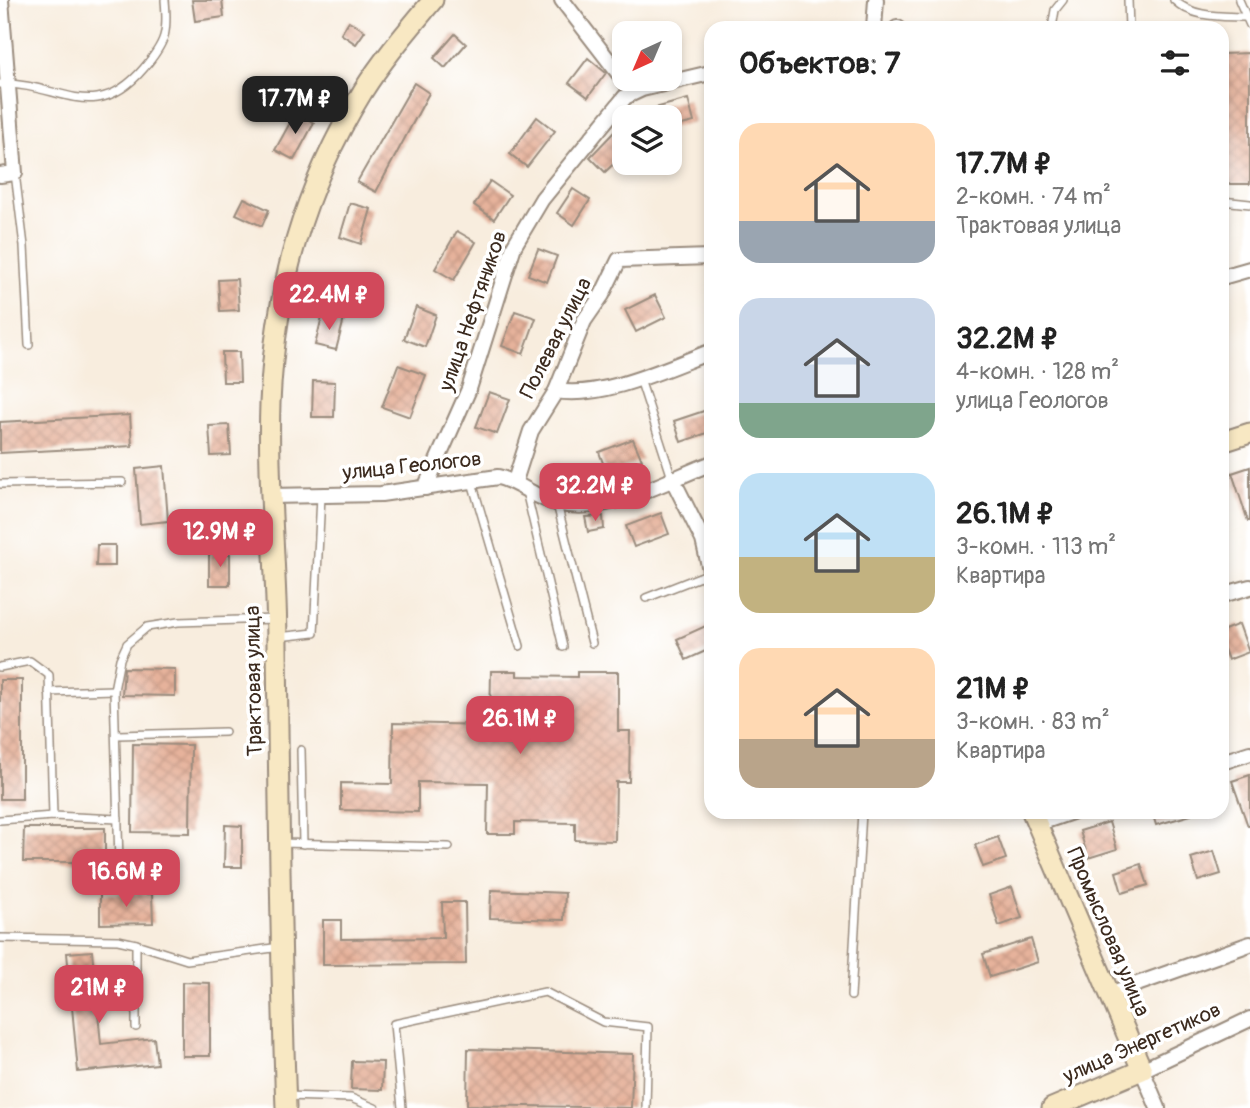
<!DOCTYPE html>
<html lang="ru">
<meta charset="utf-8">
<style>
:root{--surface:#fff;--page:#f2f2f2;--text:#222;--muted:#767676;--accent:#d1495b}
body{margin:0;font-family:Pangolin,sans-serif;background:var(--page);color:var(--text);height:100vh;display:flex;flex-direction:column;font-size:26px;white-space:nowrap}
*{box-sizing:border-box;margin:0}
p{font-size:23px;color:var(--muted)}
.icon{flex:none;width:38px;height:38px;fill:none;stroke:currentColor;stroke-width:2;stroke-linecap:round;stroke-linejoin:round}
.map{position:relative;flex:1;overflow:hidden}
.drawer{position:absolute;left:704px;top:21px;width:525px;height:798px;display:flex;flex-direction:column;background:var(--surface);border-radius:21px;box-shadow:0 4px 10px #0003}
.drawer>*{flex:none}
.needle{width:46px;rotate:224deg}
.tools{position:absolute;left:612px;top:21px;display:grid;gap:14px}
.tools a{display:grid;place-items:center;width:70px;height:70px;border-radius:14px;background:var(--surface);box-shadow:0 4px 10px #0003;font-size:35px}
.price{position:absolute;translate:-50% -60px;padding:0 16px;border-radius:14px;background:var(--accent);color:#fff;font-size:23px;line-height:46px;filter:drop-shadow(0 2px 4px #0008)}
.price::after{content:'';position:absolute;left:50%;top:42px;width:21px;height:16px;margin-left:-10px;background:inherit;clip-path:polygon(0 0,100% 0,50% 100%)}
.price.current{background:#222;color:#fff}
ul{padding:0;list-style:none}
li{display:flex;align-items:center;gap:21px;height:175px;padding:0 35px}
li span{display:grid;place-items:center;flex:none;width:196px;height:140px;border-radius:21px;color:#555}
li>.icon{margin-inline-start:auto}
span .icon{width:84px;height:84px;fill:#fffc;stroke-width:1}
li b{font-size:30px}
h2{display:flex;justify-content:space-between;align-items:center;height:84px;padding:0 35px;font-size:30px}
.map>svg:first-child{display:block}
.building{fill:url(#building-cross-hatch)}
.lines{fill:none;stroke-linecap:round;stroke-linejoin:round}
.lane-casing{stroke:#9a8c7e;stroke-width:10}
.street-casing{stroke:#9a8c7e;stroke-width:18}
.secondary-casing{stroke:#9a8c7e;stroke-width:23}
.lane{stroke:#fff;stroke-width:7}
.street{stroke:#fff;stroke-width:14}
.secondary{stroke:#f8e8c3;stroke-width:19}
.labels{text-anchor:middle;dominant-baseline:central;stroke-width:7;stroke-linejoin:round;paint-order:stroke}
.street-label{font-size:21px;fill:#3b2a1e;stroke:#fff}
</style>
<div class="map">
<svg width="1250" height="1108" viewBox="0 0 1250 1108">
<defs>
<pattern id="building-cross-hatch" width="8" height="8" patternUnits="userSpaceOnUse" patternTransform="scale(1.75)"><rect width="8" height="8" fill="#e6b29b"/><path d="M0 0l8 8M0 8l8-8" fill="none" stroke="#c69985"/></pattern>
</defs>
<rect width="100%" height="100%" fill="#fff"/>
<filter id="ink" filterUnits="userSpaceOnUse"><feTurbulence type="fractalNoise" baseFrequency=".0143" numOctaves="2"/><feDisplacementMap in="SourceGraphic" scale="14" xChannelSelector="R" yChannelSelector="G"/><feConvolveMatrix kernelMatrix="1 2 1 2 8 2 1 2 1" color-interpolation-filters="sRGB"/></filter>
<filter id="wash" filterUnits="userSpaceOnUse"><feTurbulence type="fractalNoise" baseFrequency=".00686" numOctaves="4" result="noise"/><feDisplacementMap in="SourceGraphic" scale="28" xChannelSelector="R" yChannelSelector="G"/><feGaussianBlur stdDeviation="1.57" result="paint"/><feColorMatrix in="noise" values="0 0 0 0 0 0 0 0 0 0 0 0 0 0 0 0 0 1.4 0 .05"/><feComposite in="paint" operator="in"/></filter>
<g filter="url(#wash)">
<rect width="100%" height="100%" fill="#f8edde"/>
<g id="blocks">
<!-- building -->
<g class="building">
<polygon points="192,0 222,0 224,17 195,21"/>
<polygon points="349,21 365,31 356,44 341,34"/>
<polygon points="455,34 466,44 445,68 434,58"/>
<polygon points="1250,53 1250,184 1222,184 1222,54"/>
<polygon points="588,58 606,73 588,97 569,83"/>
<polygon points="414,83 429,93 376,192 357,182"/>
<polygon points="688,99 694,122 670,128 670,117 657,117 655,108"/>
<polygon points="296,112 314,123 294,160 275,150"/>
<polygon points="537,117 555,131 527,167 510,154"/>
<polygon points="615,131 625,141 625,153 605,172 590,157"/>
<polygon points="490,181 510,195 494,219 474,205"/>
<polygon points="573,189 590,200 574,225 557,213"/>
<polygon points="244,198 269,210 262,226 236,214"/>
<polygon points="350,203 371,209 361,244 340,237"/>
<polygon points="457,231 476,242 454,280 435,269"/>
<polygon points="538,249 557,256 547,282 528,275"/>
<polygon points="237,279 239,310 220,311 218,280"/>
<polygon points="655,295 666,317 636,332 625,310"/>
<polygon points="416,307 436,315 425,347 404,339"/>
<polygon points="515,311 536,318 523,354 502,346"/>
<polygon points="323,313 344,319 336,350 315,345"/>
<polygon points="222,352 239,352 240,382 223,382"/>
<polygon points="398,365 426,375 410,417 382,407"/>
<polygon points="313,381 335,382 334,417 312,417"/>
<polygon points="489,392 510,399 497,434 476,427"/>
<polygon points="710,409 710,432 681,442 674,421"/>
<polygon points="130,415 132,446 0,453 0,422"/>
<polygon points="229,425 231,455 211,456 209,426"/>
<polygon points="633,439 642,460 607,474 599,452"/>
<polygon points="164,466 168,521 140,524 136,469"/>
<polygon points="1250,467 1250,521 1248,521 1232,473"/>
<polygon points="661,513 669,534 634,547 626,526"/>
<polygon points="603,516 604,529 588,532 585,517"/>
<polygon points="97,545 115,545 115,566 96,566"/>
<rect x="209" y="554" width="21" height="31"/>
<polygon points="710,624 710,649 686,660 677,639"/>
<polygon points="1239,624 1249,652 1228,660 1222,643 1222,631"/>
<polygon points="124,668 175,669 175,696 122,695"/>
<polygon points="491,671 517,671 517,676 577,677 577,672 618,672 618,731 630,731 629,782 616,782 615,841 575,840 575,823 515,822 515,834 487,834 488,783 418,782 418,812 341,810 341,783 392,784 393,723 490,725"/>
<rect x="0" y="680" width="22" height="119"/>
<polygon points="133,744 191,745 190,833 132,832"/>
<polygon points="1250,775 1250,826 1248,826 1232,781"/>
<polygon points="1152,812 1191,812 1191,815 1156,825"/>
<polygon points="1109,822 1117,849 1088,858 1080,831"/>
<polygon points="225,825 242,826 242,867 224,867"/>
<polygon points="24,828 105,828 105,862 23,862"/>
<polygon points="998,837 1006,859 983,867 975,845"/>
<polygon points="1214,851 1221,874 1198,881 1191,858"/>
<polygon points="1141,864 1148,885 1122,893 1116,872"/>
<polygon points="1012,887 1022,918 999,926 989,895"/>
<polygon points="491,890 565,893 564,920 490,918"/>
<polygon points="100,894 152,894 153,923 100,924"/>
<polygon points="442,902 465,902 466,964 323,965 323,920 341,920 341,939 443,938"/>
<polygon points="1031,939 1038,962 990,977 983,954"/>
<polygon points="92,951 101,1044 154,1038 157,1064 78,1072 67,953"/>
<polygon points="182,982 210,983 210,1056 182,1056"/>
<polygon points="468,1049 633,1054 631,1108 467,1105"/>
<polygon points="352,1061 383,1062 382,1090 351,1089"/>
</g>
</g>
</g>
<g filter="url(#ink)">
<use href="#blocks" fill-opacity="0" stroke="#9a8c7e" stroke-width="2"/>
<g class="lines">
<defs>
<g id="lane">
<polyline points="1128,0 1129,28"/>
<path d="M 1174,0 C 1193,18 1220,16 1244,17"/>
<polyline points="1239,0 1250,25"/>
<polyline points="1052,28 1055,10 1063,0"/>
<path d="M 0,84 C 59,82 94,127 144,68 C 166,42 168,33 165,0"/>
<polyline points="15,173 24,246 29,345"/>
<polyline points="1222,201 1250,204"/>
<polyline points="640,379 672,478"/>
<polyline points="472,482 520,646"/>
<polyline points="0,484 122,482"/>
<polyline points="526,491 563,647"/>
<polyline points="557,504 592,643"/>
<polyline points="646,598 710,573"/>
<polyline points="278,637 314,633 321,496"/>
<polyline points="0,667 30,661 49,675 53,816"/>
<polyline points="49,692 114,690"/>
<polyline points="118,735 225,732"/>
<polyline points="301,750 303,844"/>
<polyline points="0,820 53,816 118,819"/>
<polyline points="280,843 449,847"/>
<polyline points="119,862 114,690 120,659 127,644 147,627 178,622 275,619"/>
<polyline points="0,938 118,940 136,944"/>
<polyline points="851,996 862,812"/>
<polyline points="136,1027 136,944 187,960 280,947"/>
<polyline points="286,1096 351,1098 375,1108"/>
<polyline points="402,1108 394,1024 545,992 603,1022 648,1027 646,1108"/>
</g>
<g id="street">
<polyline points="562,0 633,92"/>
<polyline points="874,28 876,0"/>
<polyline points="897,28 898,28"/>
<polyline points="0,175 15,173 1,0"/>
<polyline points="1222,277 1250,269"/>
<path d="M 556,391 C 603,399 667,368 710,352"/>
<polyline points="672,478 703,540 710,570"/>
<polyline points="515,481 531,431 556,391 584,321 602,295 619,260 710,257"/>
<polyline points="425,488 469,389 514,246 542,199 625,97 642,89 710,73"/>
<path d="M 270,496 L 381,494 L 498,477 C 519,482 535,498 556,503 C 608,516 664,481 710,464"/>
<polyline points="1222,595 1250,587"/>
<polyline points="1222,762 1250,753"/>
<polyline points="1037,824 1072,812"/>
<polyline points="1109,994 1250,944"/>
<polyline points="1158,1108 1142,1070 1250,1019"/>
</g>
<g id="secondary">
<polyline points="1222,442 1250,433"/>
<polyline points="1032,812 1142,1070 1052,1108"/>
<path d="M 286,1108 C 280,954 279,800 277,646 C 277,565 267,484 270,403 C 275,290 303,188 363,91 C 383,59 409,29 433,0"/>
</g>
</defs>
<!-- lane casing -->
<use href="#lane" class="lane-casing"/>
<!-- street casing -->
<use href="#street" class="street-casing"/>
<!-- secondary casing -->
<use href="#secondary" class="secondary-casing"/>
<!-- lane -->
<use href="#lane" class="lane"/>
<!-- street -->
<use href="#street" class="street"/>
<!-- secondary -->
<use href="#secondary" class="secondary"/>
</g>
</g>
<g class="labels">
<!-- street labels -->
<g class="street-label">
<text transform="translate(473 311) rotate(-71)">улица Нефтяников</text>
<text transform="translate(556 338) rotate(-63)">Полевая улица</text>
<text transform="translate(412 466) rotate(-6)">улица Геологов</text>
<text transform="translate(254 681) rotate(-91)">Трактовая улица</text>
<text transform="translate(1108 932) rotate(67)">Промысловая улица</text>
<text transform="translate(1142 1043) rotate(-24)">улица Энергетиков</text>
</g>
</g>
</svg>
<div class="tools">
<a><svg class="needle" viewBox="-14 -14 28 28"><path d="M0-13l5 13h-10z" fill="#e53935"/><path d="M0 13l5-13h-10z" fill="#767676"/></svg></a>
<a><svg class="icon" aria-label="layers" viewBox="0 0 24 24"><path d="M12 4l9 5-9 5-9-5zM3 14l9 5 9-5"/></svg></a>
</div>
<b class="price current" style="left:295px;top:136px">17.7M ₽</b>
<b class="price" style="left:329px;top:332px">22.4M ₽</b>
<b class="price" style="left:595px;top:523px">32.2M ₽</b>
<b class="price" style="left:220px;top:569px">12.9M ₽</b>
<b class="price" style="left:520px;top:756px">26.1M ₽</b>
<b class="price" style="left:126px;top:909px">16.6M ₽</b>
<b class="price" style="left:99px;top:1025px">21M ₽</b>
<section class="drawer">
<h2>Объектов: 7<svg class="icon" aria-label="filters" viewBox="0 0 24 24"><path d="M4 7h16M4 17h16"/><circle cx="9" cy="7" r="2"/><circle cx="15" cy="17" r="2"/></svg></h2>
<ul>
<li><span style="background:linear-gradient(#ffd9b3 70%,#9aa5b1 0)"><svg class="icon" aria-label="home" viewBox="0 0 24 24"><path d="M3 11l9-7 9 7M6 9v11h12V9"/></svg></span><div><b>17.7M ₽</b><p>2-комн. · 74 m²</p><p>Трактовая улица</p></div></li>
<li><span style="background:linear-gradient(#c9d6e8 75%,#7fa58c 0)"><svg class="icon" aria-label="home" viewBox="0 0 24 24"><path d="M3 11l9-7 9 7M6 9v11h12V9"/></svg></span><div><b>32.2M ₽</b><p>4-комн. · 128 m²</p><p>улица Геологов</p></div></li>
<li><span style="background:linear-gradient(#bfe0f5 60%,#c2b280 0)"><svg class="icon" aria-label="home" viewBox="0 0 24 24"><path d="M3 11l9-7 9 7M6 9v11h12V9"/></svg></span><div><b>26.1M ₽</b><p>3-комн. · 113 m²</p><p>Квартира</p></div></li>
<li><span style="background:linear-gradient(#ffd9b3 65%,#b9a48a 0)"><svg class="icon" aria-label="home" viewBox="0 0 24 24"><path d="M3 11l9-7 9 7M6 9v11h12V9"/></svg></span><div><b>21M ₽</b><p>3-комн. · 83 m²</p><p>Квартира</p></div></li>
</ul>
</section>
</div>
